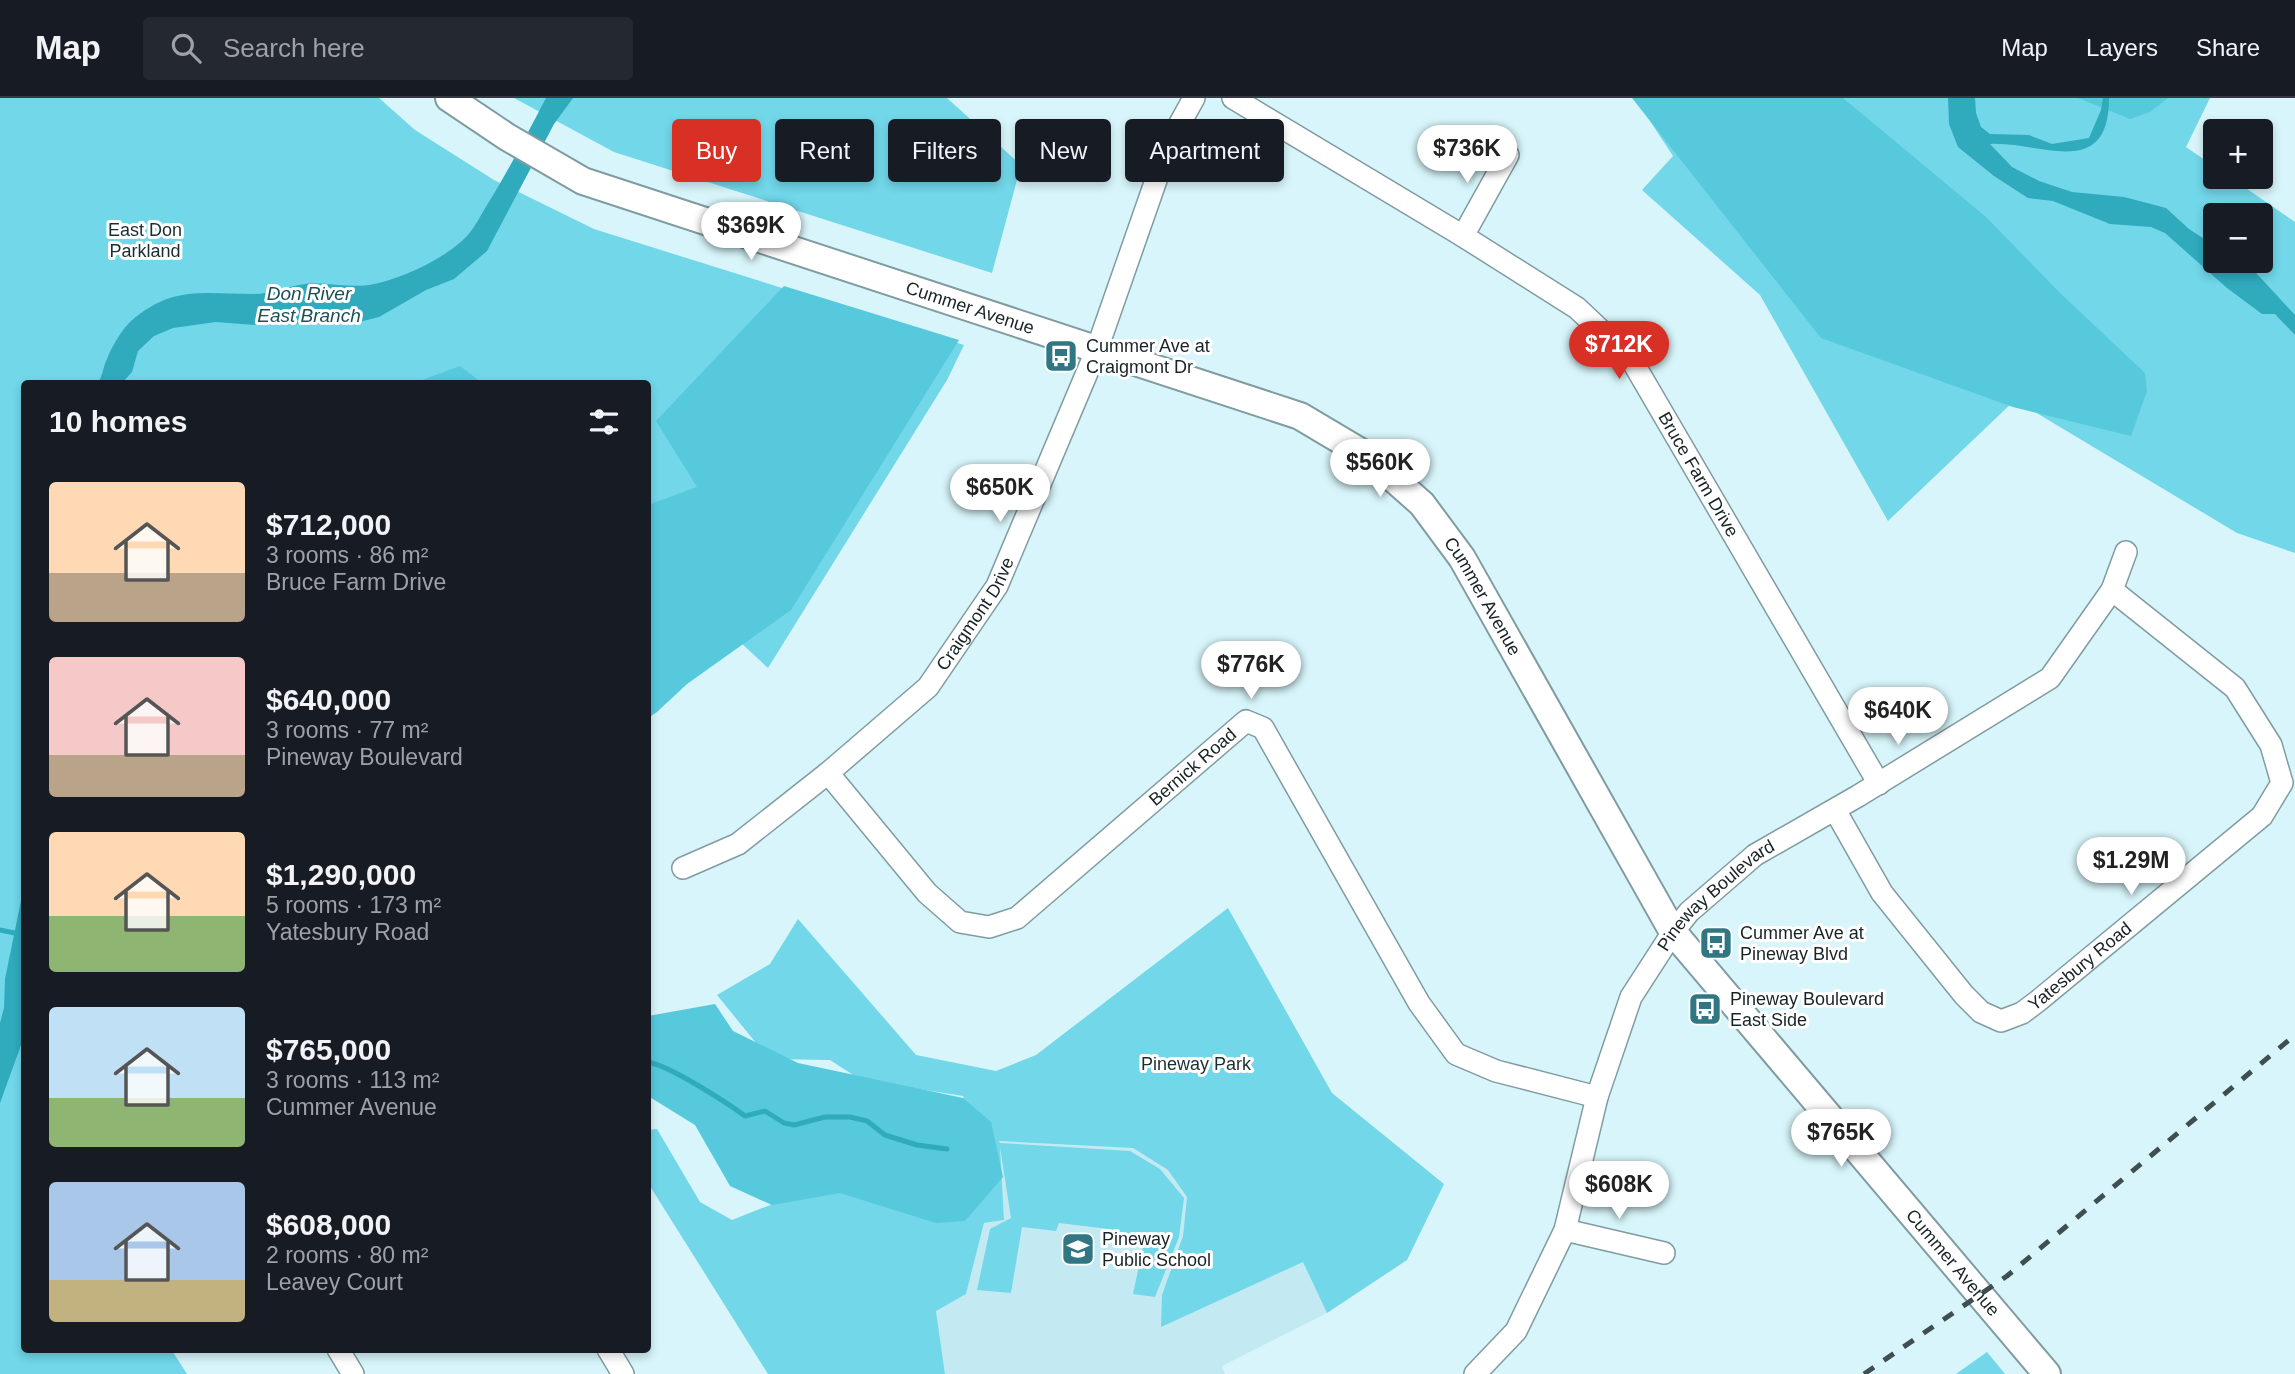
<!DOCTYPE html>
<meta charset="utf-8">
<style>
:root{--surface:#171b24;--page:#242831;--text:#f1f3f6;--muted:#9ea1a6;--line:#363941;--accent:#d93025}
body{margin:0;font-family:Helvetica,sans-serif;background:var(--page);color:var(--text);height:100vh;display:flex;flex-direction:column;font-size:26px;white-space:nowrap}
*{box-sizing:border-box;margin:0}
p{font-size:23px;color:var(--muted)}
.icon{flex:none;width:38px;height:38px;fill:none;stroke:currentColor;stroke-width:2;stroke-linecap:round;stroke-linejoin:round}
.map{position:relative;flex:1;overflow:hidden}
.drawer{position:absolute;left:21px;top:282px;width:630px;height:973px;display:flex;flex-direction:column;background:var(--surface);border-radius:7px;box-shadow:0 4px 10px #0003}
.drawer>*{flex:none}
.banner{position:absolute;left:672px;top:21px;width:665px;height:63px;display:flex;gap:14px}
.controls{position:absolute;left:2203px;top:21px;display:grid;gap:14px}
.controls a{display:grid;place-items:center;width:70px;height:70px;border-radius:7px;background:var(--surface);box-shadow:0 4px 10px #0003;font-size:35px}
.price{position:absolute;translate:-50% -60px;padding:0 16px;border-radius:24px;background:#fff;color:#222;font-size:23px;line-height:46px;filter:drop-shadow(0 2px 4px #0008)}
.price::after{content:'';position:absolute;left:50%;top:42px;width:21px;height:16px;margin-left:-10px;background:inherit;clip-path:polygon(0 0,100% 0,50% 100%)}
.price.active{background:var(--accent);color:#fff}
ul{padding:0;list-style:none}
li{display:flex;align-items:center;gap:21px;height:175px;padding:0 28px}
li span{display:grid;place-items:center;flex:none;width:196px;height:140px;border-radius:7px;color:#555}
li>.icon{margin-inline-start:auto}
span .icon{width:84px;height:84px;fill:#fffc;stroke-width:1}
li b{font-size:30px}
h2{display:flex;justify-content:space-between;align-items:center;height:84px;padding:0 28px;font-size:30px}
.tag{padding:0 24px;border-radius:7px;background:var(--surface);box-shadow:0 4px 10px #0003;font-size:24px;line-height:63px}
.tag.active{background:var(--accent);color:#fff}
header{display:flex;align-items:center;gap:42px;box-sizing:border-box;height:98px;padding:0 35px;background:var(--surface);border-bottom:2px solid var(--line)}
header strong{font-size:33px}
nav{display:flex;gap:38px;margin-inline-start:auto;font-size:24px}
.search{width:490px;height:63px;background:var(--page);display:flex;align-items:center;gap:18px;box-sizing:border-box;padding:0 24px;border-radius:7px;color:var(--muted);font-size:26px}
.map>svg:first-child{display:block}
.built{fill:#c3eaf2}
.green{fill:#71d7e9;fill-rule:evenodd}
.forest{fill:#56c9dc}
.water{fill:#30aabd}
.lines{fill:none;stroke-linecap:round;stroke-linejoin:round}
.stream{stroke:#30aabd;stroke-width:5}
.minor-casing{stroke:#809ca1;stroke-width:24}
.tertiary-casing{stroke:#809ca1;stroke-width:30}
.minor{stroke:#fff;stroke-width:21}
.tertiary{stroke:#fff;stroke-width:26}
.rail{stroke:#3f4e50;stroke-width:5;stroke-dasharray:12 12;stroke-linecap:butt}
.labels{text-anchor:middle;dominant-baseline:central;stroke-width:6;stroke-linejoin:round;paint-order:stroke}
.park-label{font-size:18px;fill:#1a2e32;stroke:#fff}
.street-label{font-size:18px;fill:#182325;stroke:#fff}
.poi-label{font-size:18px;fill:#182325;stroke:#fff;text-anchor:start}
.water-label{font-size:19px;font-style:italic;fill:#1d4f58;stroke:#fff}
</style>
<header>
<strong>Map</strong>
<div class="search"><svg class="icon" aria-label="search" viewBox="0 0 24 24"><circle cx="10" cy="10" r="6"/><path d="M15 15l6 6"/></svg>Search here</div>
<nav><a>Map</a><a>Layers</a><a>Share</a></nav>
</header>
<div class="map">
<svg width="2295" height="1276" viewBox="0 0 2295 1276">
<rect width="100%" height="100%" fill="#d7f5fa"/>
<!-- built -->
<polygon class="built" points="999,1043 1133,1050 1168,1072 1187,1099 1183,1138 1162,1197 1303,1163 1327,1215 1222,1268 1225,1276 945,1276 936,1212 966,1196 984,1125 1004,1122"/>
<!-- green -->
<g class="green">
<polygon points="0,0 379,0 415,32 494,82 594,131 964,247 947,282 768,570 739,543 648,611 648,285 24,285 24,1251 171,1251 187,1276 0,1276"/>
<polygon points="514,0 947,0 1021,67 992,175 614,54"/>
<path d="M 1635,0 L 2210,0 L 2186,49 L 2215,69 L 2216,79 L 2230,79 L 2295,124 L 2295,455 L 2237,435 L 2015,302 L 1888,423 L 1760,197 L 1642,92 L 1673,58 ZM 2216,117 L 2261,117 L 2261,163 L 2216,163 Z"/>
<polygon points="1228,810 1332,995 1444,1086 1407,1162 1327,1215 1303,1164 1161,1229 1162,1197 1183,1138 1187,1099 1168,1072 1133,1050 999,1043 1000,1045 1130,1053 1160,1071 1184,1100 1179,1139 1155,1199 1133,1196 1144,1144 1108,1140 1108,1131 1059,1125 1056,1133 1022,1129 1011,1195 977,1192 990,1131 1011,1120 1000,1049 1004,1122 984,1125 966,1196 936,1213 945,1276 768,1276 648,1085 648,1032 657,1031 700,1104 732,1122 861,1071 979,1040 963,998 861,982 830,962 769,961 717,897 770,866 798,821 916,957 996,973 1036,957"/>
<polygon points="1987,1254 2005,1276 1956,1276"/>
</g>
<!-- forest -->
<g class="forest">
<polygon points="1632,0 1843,0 1986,119 2060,195 2145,275 2147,293 2131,338 2013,309 1821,240"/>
<polygon points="2078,0 2168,0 2150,14 2130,21"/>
<polygon points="784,188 959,242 791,512 687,586 657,614 648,620 648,407 697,389 656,323"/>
<polygon points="460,268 482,285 414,285"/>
<polygon points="715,906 733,933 798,965 963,1000 991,1024 1003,1079 965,1123 936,1125 840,1095 772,1107 730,1088 695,1027 648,998 648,918"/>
</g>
<!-- water -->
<g class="water">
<path d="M 546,0 L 573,0 L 554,26 L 487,153 L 454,181 L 426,192 L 379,219 L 355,225 L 255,227 L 216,224 L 173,230 L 154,238 L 138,253 L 132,274 L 122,285 L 98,285 C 103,277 103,269 107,261 C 111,250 121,233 129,225 C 171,187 202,196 254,196 C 270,196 288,188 305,186 C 327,184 348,190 369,187 C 400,182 445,161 467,138 C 475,129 481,117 487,107 C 509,72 527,36 546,0 Z"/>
<path d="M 1948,0 L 1975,0 L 1976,15 L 1981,29 L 1990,36 L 2029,37 L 2052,46 L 2089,40 L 2101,12 L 2103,0 L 2109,0 C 2109,84 2039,43 1990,46 L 2012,69 L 2039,83 L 2072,94 L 2124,99 L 2166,110 L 2189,131 L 2215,148 L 2216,163 L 2245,163 L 2295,217 L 2295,237 L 2275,216 L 2262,216 L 2227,190 L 2165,135 L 2151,129 L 2110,126 L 2053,103 L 2028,100 L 1994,78 L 1958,49 L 1949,26 Z"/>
<polygon points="24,788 24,939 0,1005 0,925 4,910 5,881"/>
</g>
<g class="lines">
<!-- stream -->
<g class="stream">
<polyline points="0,832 24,837"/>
<path d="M 648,964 C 670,968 726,1004 745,1018 L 765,1013 L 784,1025 L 794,1027 L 825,1019 L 850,1019 L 867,1023 L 885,1037 L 917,1047 L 947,1051"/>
</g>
<defs>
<g id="minor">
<path id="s1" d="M 1233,0 L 1463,138 L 1577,210 L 1631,261 L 1879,686"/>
<polyline points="1463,138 1508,57"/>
<path id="s2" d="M 828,675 L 927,795 L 960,824 L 989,829 L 1017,820 L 1246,623 L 1263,630 L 1419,905 L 1456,956 L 1496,973 L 1597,999"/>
<path id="s3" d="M 1835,712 L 1882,795 L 1964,897 L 1981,914 L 2001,923 L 2022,915 L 2038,903 L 2262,718 L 2282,685 L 2271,647 L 2235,590 L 2112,492"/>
<path id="s4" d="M 683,770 L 738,746 L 828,675 L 928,589 L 997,488 L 1097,251 L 1169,45 L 1194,0"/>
<polyline points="1565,1132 1664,1155"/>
<polyline points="338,1251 353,1276"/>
<polyline points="608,1251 623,1276"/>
<path id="s5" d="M 1475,1276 L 1516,1233 L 1565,1132 L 1597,999 L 1631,899 L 1673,834 L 1689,814 L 1755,757 L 1858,698 L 2050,580 L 2112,492 L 2126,454"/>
</g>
<g id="tertiary">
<path id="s6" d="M 449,0 L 507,39 L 583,83 L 1300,318 L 1369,359 L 1422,406 L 1462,460 L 1673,834 L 2047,1276"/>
</g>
</defs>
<!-- minor casing -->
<use href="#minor" class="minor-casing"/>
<!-- tertiary casing -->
<use href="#tertiary" class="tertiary-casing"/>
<!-- minor -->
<use href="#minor" class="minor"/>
<!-- tertiary -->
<use href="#tertiary" class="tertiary"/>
<!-- rail -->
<polyline class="rail" points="1864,1276 2007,1178 2295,937"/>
</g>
<!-- icons -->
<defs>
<symbol id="bus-square" viewBox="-11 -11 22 22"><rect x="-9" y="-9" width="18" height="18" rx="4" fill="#307683" stroke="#fff"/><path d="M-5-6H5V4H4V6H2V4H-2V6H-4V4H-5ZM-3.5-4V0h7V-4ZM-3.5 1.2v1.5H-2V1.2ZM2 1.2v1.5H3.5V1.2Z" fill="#fff"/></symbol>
<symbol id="school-square" viewBox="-11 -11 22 22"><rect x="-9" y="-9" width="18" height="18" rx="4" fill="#307683" stroke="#fff"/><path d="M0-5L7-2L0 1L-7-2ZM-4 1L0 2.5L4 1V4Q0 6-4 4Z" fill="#fff"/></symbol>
</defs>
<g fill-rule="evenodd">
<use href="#bus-square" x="1042" y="239" width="38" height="38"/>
<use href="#bus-square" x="1697" y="826" width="38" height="38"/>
<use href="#bus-square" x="1686" y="892" width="38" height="38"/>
<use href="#school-square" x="1059" y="1132" width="38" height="38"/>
</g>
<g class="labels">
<!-- park labels -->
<g class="park-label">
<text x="145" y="132">East Don<tspan x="145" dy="21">Parkland</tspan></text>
<text x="1196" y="966">Pineway Park</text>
</g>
<!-- street labels -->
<g class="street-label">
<text stroke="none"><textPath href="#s6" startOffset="565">Cummer Avenue</textPath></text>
<text stroke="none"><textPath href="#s1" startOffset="611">Bruce Farm Drive</textPath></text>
<text stroke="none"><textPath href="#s6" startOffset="1174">Cummer Avenue</textPath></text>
<text stroke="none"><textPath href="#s4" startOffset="394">Craigmont Drive</textPath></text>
<text stroke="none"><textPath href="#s2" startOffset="490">Bernick Road</textPath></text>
<text stroke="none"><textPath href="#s5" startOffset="548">Pineway Boulevard</textPath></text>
<text stroke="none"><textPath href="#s3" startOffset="369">Yatesbury Road</textPath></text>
<text stroke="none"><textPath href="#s6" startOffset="1993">Cummer Avenue</textPath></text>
</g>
<!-- poi labels -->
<g class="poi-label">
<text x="1086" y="248">Cummer Ave at<tspan x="1086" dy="21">Craigmont Dr</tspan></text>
<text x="1740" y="835">Cummer Ave at<tspan x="1740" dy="21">Pineway Blvd</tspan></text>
<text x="1730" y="901">Pineway Boulevard<tspan x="1730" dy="21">East Side</tspan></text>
<text x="1102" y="1141">Pineway<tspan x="1102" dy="21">Public School</tspan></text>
</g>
<!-- water labels -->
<g class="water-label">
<text x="309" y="195">Don River<tspan x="309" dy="22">East Branch</tspan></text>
</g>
</g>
</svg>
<div class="controls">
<a>+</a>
<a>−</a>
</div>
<b class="price" style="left:1467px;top:87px">$736K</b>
<b class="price" style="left:751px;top:164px">$369K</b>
<b class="price active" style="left:1619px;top:283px">$712K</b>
<b class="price" style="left:1380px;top:401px">$560K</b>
<b class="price" style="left:1000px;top:426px">$650K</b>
<b class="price" style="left:1251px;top:603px">$776K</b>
<b class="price" style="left:1898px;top:649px">$640K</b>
<b class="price" style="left:2131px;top:799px">$1.29M</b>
<b class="price" style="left:1841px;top:1071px">$765K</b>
<b class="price" style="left:1619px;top:1123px">$608K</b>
<div class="banner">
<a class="tag active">Buy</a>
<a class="tag">Rent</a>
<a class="tag">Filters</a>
<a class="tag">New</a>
<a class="tag">Apartment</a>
</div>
<section class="drawer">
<h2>10 homes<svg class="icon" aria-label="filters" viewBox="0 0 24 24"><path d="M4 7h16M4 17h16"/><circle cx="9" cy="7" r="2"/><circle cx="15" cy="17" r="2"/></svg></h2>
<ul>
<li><span style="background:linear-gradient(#ffd9b3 65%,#b9a48a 0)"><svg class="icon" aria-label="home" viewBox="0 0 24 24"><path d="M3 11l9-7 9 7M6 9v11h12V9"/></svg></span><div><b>$712,000</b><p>3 rooms · 86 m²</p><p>Bruce Farm Drive</p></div></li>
<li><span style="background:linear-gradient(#f6c9c9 70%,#b9a48a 0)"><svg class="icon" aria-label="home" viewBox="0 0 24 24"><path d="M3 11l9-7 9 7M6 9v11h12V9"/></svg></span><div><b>$640,000</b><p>3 rooms · 77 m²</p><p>Pineway Boulevard</p></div></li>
<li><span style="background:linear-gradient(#ffd9b3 60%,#8fb573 0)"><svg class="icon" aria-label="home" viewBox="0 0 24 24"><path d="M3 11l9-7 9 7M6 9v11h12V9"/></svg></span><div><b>$1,290,000</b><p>5 rooms · 173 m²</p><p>Yatesbury Road</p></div></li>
<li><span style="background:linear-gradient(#bfe0f5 65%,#8fb573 0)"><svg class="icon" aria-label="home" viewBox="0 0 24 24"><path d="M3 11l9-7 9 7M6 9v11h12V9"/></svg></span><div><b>$765,000</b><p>3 rooms · 113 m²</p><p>Cummer Avenue</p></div></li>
<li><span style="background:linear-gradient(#a9c7e8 70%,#c2b280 0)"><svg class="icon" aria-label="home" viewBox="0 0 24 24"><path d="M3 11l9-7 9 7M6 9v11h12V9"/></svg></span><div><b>$608,000</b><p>2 rooms · 80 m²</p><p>Leavey Court</p></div></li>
</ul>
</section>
</div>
